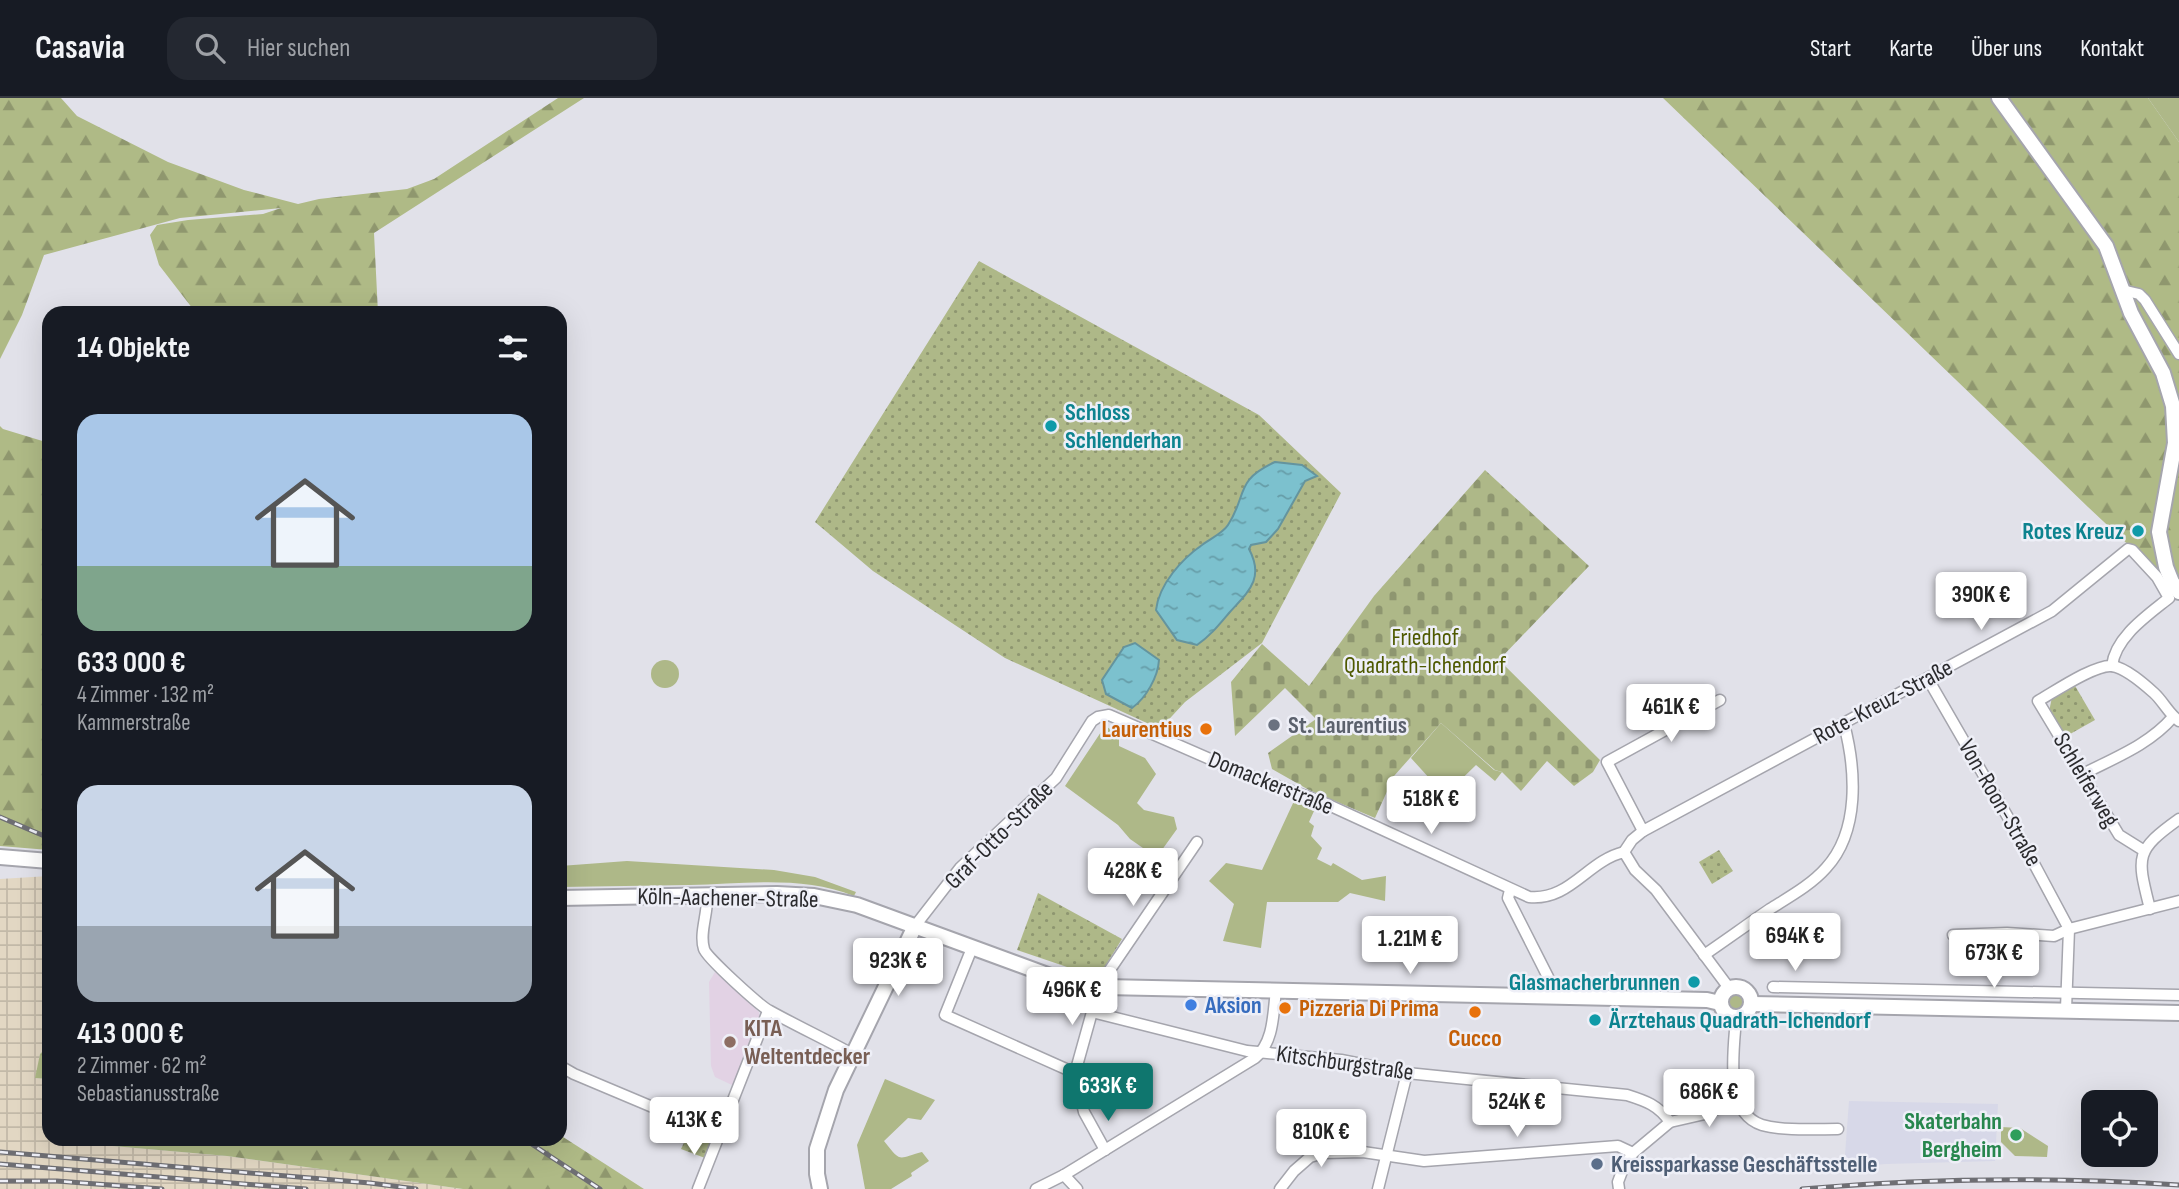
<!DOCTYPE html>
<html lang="de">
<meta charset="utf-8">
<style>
:root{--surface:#171b24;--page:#242831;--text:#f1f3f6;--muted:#9ea1a6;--line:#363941;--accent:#0f766e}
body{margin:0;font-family:"Sofia Sans Condensed",sans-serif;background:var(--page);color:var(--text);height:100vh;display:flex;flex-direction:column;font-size:26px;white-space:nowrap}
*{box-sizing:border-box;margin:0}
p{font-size:23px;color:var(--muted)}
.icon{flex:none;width:38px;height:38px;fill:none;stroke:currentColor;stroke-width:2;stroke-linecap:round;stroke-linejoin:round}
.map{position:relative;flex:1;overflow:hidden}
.panel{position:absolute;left:42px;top:208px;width:525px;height:840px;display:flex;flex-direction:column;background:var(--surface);border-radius:21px;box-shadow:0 7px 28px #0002}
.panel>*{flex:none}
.buttons{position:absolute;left:2081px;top:992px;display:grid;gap:14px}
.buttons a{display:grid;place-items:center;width:77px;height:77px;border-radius:14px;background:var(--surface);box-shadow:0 7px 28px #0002;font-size:35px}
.price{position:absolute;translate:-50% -60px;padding:0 16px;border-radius:7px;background:#fff;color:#222;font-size:23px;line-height:46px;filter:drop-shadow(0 2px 4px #0008)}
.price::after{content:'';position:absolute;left:50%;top:42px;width:21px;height:16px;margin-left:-10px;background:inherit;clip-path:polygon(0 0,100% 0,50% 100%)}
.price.active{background:var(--accent);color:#fff}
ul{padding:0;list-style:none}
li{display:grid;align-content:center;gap:14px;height:371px;padding:0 35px}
li span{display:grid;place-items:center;height:217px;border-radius:21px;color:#555}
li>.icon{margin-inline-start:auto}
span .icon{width:126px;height:126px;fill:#fffc;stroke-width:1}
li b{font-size:30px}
h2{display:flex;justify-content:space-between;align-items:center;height:84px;padding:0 35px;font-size:30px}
header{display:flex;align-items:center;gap:42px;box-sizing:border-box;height:98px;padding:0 35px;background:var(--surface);border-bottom:2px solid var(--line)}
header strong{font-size:33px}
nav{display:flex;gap:38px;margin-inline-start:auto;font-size:24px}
.search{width:490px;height:63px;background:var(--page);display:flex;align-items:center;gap:18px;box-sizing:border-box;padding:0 24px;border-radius:21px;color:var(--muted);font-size:26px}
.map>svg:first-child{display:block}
.built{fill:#d7d8e8}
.industrial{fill:url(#industrial-grid)}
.education{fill:#e2d2e4}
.green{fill:#aeb888}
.forest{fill:url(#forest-firs)}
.cemetery{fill:url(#cemetery-stones)}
.park{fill:url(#park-dots)}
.water{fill:url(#water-ripples);stroke:#64949e;stroke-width:2}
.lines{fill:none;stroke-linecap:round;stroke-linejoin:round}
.street-casing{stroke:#a5a5ad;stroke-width:13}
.secondary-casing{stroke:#a5a5ad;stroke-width:18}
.street{stroke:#fff;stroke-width:10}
.secondary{stroke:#fff;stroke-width:14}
.rail-casing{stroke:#6e6e73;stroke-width:5}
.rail{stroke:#eeeff7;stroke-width:2.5;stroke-dasharray:8;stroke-linecap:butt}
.culture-dot{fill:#0f9aa8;stroke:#eeeff7;stroke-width:2.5}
.worship-dot{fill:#6b7280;stroke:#eeeff7;stroke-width:2.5}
.food-dot{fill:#e8710a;stroke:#eeeff7;stroke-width:2.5}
.shop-dot{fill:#3f7fe0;stroke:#eeeff7;stroke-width:2.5}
.education-dot{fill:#8d6e63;stroke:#eeeff7;stroke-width:2.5}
.leisure-dot{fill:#2e9e5b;stroke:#eeeff7;stroke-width:2.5}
.service-dot{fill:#5c6f8a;stroke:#eeeff7;stroke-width:2.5}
.labels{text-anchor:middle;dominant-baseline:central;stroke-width:5;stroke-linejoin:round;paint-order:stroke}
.culture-label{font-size:24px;font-weight:bold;fill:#0d838f;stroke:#eeeff7;text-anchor:start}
.park-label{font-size:24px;fill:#4e5900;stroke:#eeeff7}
.street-label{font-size:24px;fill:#2b2b2e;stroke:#eeeff7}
.worship-label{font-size:24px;font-weight:bold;fill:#5b616d;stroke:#eeeff7;text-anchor:start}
.food-label{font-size:24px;font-weight:bold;fill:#c56008;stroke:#eeeff7;text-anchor:end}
.shop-label{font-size:24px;font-weight:bold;fill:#366cbe;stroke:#eeeff7;text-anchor:start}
.education-label{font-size:24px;font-weight:bold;fill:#785e54;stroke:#eeeff7;text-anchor:start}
.leisure-label{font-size:24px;font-weight:bold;fill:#27864d;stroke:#eeeff7;text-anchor:end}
.service-label{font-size:24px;font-weight:bold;fill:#4e5e75;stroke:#eeeff7;text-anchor:start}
</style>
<header>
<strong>Casavia</strong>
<div class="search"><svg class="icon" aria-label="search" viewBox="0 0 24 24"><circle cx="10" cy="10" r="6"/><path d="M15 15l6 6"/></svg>Hier suchen</div>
<nav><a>Start</a><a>Karte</a><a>Über uns</a><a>Kontakt</a></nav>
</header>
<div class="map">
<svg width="2179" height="1091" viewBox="0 0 2179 1091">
<defs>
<pattern id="industrial-grid" width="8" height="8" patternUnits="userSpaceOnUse" patternTransform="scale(1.75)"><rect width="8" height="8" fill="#e2d7c3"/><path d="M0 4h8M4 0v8" fill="none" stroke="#c2b9a8"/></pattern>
<pattern id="forest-firs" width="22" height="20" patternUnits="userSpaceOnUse" patternTransform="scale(1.75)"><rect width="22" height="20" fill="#afba86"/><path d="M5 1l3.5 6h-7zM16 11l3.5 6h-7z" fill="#8f976e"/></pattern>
<pattern id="cemetery-stones" width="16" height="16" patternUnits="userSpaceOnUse" patternTransform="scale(1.75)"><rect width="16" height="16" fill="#aeb888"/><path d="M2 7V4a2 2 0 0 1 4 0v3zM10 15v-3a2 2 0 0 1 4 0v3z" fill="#8e9670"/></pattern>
<pattern id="park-dots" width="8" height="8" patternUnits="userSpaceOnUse" patternTransform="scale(1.75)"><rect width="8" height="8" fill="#aeb888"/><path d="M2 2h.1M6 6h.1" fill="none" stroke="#8e9670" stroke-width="1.8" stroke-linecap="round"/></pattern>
<pattern id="water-ripples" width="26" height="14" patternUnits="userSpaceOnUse" patternTransform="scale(1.75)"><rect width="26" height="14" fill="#7cc1ce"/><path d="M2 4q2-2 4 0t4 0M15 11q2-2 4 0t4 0" fill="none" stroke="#669da8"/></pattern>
</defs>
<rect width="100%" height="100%" fill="#e1e1e9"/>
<!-- built -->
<polygon class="built" points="1849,1003 1998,1006 1995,1063 1886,1066 1844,1070"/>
<!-- industrial -->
<polygon class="industrial" points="49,778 49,947 40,956 36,980 49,981 49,1041 93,1041 91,1046 227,1058 463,1091 0,1091 0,781"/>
<!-- education -->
<polygon class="education" points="715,874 759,914 760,921 734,988 715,979 711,968 709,884"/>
<!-- green -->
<g class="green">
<polygon points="2148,0 2179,0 2179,44"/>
<circle cx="665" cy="576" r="14"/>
<polygon points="1441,625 1494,672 1502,674 1495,683 1476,667 1440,702 1440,692 1411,660"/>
<polygon points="1105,628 1119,636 1119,648 1145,660 1156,676 1137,705 1144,712 1174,719 1177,731 1159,756 1153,757 1130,741 1118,727 1065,688"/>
<polygon points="1294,703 1314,713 1309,724 1314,728 1311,738 1322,750 1317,761 1331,768 1333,765 1362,782 1386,778 1385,803 1350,795 1338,804 1267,804 1261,850 1223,843 1234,806 1209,783 1226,765 1262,772"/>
<path d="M 627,763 L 774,772 L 815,779 L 856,794 L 854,798 C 802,777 743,786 689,787 C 646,788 603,788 560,789 L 560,768 Z"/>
<circle cx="1736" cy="904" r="10"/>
<path d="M 885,981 L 935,1002 L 921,1022 L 908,1020 L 884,1043 C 902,1066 898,1060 922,1054 L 929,1063 L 911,1075 L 912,1078 L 891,1091 L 865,1091 L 857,1047 Z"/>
<polygon points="2001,1029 2020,1030 2048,1048 2047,1059 2015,1058 2001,1044"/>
</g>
<!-- forest -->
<g class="forest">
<polygon points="0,0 61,0 77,18 168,64 244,92 298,106 319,101 407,91 434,81 558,0 584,0 374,135 378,215 196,215 159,167 150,137 157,127 188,122 263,116 281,110 180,120 44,157 22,217 0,261"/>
<polygon points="1663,0 2148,0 2179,44 2179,481 2175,475 2161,482 2151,468 2088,409"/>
<polygon points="0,328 3,331 49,345 49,752 0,748"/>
<polygon points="49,947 49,981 35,980 40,956"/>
<polygon points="560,1037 644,1091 463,1091 227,1058 90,1046 93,1041 560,1041"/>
</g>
<!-- cemetery -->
<polygon class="cemetery" points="1485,372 1589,468 1499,562 1600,662 1593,674 1574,688 1547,663 1521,693 1502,674 1495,672 1441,625 1394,678 1375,720 1309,692 1272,671 1268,655 1316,621 1285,590 1235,638 1231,584 1262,546 1309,588 1374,498"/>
<!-- park -->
<g class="park">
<polygon points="979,163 1259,317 1341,395 1262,545 1185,604 1160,631 1005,560 873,473 815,424"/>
<polygon points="2074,586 2095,622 2063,640 2049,614 2052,599"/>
<polygon points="1719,752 1733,773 1712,786 1699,764"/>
<polygon points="1038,795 1122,841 1101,875 1067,869 1017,852"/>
<polygon points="691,1030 715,1039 705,1060 681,1051"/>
</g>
<!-- water -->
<g class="water">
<path d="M 1275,364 L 1302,367 L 1317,378 L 1305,383 L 1278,431 L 1266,444 L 1251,447 L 1249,451 C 1265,481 1248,494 1229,515 C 1218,528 1210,538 1197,547 L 1177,542 L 1156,512 C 1159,486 1182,461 1202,447 C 1210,441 1223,435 1228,427 C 1248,396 1234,383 1275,364 Z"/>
<path d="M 1135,545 L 1159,562 C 1158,579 1146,600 1132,610 L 1106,596 L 1102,582 L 1124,549 Z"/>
</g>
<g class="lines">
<defs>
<g id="street">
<polyline points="2122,192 2139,196 2145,202 2179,256"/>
<polyline points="1928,581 2024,747 2069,831 2066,911"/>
<path d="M 2081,677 C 2114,660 2149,647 2173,619"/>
<polyline points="1643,733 1607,664 1720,602"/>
<path d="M 2143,752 L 2119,737 L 2038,603 C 2054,594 2095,566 2112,568 C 2126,570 2144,586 2154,595 C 2163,603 2168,615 2179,623"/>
<path d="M 1624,754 L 1632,742 L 1643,733 L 2052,513 L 2128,451 L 2132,452 L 2157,479 L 2169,500 C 2148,517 2115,539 2112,568"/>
<polyline points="1510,792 1508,800 1548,879 1549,899"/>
<path d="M 707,798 C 708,816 699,835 704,851 C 706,859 761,909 770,913 C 797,928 825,941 852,956"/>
<path d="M 2150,811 C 2137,759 2134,753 2179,721"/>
<path d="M 915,828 L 960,770 L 1056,680 L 1092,623 L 1098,619 L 1109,617 L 1242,675 L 1320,703 L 1529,799 C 1570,803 1587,763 1624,754 L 1635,772 L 1656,792 L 1729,890"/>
<polyline points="1953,837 2007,835 2054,838 2069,831 2179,803"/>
<polyline points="972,850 945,917 1075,975"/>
<path d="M 1704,857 C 1726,842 1748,826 1770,811 C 1789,799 1811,787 1826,770 C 1860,733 1856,672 1844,626"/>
<polyline points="1095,888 1092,914 1075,975 1084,1014 1105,1052"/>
<polyline points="1104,889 1105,879 1197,744"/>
<polyline points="1773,889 2179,897"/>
<path d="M 1092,914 L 1247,953 L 1341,962 L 1407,975 L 1627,997 C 1646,1003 1658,1007 1670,1024"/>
<path d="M 1736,920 C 1734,951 1723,1015 1762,1027 C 1783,1033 1816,1031 1838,1031"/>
<polyline points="560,968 574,976 719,1037"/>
<polyline points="1064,1077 1077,1091"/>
<polyline points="698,1091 768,913"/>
<path d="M 1036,1091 L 1064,1077 L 1255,960 C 1274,944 1273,916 1276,892"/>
<polyline points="1280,1091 1294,1073 1310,1059 1323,1055 1363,1054 1424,1063 1618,1048 1633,1055"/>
<polyline points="1378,1091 1407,975"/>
<polyline points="1619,1091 1618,1084 1624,1068 1633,1055 1670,1024 1705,1016 1737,1002"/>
</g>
<g id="secondary">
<polyline points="1999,0 2106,148 2131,215 2163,275 2173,308 2175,345 2159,434 2166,469 2172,484 2179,494"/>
<polyline points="0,759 49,763"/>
<polyline points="560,800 777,796 814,798 857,807 1053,879 1104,889 1707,902 1720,905"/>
<circle cx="1736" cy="904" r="15"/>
<polyline points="1751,906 2179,915"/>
<polyline points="820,1091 817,1076 817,1051 836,992 915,828"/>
</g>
</defs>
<!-- street casing -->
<use href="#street" class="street-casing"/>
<!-- secondary casing -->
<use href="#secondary" class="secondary-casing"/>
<!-- street -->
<use href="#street" class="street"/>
<!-- secondary -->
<use href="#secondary" class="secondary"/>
<defs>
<g id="rail">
<polyline points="0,719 49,740"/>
<polyline points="524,1041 600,1091"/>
<polyline points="0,1054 370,1085 416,1091"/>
<polyline points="0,1066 306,1091"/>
<polyline points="0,1083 57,1083 162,1091"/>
<path d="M 1802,1091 C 1928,1080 2053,1079 2179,1087"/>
</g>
</defs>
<!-- rail casing -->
<use href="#rail" class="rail-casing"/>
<!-- rail -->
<use href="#rail" class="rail"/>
</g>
<!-- markers -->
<g class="culture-dot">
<circle cx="1051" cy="328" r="7"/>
<circle cx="2138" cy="433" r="7"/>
<circle cx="1694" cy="884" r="7"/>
<circle cx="1595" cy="922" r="7"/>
</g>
<circle class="worship-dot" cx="1274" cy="627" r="7"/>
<g class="food-dot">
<circle cx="1206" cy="631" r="7"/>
<circle cx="1285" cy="910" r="7"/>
<circle cx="1475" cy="914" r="7"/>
</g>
<circle class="shop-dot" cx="1191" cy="907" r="7"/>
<circle class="education-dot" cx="730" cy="944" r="7"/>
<circle class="leisure-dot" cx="2016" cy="1037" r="7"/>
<circle class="service-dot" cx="1597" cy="1066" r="7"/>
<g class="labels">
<!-- culture labels -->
<g class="culture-label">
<text x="1065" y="314">Schloss<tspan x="1065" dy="28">Schlenderhan</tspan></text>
<text x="2124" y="433" text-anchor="end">Rotes Kreuz</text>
<text x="1680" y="884" text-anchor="end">Glasmacherbrunnen</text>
<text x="1609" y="922">Ärztehaus Quadrath-Ichendorf</text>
</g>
<!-- park labels -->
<g class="park-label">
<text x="1425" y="539">Friedhof<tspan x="1425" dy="28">Quadrath-Ichendorf</tspan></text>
</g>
<!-- street labels -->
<g class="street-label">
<text transform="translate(1883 604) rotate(-28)">Rote-Kreuz-Straße</text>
<text transform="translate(2086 682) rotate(59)">Schleiferweg</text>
<text transform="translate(1271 685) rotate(22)">Domackerstraße</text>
<text transform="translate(2000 705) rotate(60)">Von-Roon-Straße</text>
<text transform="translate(999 737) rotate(-45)">Graf-Otto-Straße</text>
<text transform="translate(728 800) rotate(1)">Köln-Aachener-Straße</text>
<text transform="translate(1345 965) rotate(8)">Kitschburgstraße</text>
</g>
<!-- worship labels -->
<g class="worship-label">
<text x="1288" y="627">St. Laurentius</text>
</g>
<!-- food labels -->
<g class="food-label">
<text x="1192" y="631">Laurentius</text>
<text x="1299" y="910" text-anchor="start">Pizzeria Di Prima</text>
<text x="1475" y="940" text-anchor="middle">Cucco</text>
</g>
<!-- shop labels -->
<g class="shop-label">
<text x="1205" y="907">Aksion</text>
</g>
<!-- education labels -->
<g class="education-label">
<text x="744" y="930">KITA<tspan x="744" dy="28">Weltentdecker</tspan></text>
</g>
<!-- leisure labels -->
<g class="leisure-label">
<text x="2002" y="1023">Skaterbahn<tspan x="2002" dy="28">Bergheim</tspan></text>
</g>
<!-- service labels -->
<g class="service-label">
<text x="1611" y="1066">Kreissparkasse Geschäftsstelle</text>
</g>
</g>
</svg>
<div class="buttons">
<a><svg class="icon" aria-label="locate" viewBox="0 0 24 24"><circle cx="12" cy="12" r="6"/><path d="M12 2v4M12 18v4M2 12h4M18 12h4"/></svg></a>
</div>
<b class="price" style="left:1981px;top:534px">390K €</b>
<b class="price" style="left:1671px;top:646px">461K €</b>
<b class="price" style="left:1431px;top:738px">518K €</b>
<b class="price" style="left:1133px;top:810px">428K €</b>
<b class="price" style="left:1795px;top:875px">694K €</b>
<b class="price" style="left:1410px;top:878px">1.21M €</b>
<b class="price" style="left:1994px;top:892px">673K €</b>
<b class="price" style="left:898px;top:900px">923K €</b>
<b class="price" style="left:1072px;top:929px">496K €</b>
<b class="price active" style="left:1108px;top:1025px">633K €</b>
<b class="price" style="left:1709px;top:1031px">686K €</b>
<b class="price" style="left:1517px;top:1041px">524K €</b>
<b class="price" style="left:694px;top:1059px">413K €</b>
<b class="price" style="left:1321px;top:1071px">810K €</b>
<section class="panel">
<h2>14 Objekte<svg class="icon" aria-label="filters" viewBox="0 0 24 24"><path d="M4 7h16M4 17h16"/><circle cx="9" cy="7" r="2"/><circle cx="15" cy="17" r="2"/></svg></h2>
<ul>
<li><span style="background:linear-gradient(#a9c7e8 70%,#7fa58c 0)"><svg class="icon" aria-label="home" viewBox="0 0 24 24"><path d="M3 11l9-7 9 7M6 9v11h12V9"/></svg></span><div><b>633 000 €</b><p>4 Zimmer · 132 m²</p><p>Kammerstraße</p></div></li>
<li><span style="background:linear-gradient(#c9d6e8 65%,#9aa5b1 0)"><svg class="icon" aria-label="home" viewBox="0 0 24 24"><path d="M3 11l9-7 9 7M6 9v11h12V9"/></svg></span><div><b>413 000 €</b><p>2 Zimmer · 62 m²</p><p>Sebastianusstraße</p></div></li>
</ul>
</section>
</div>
